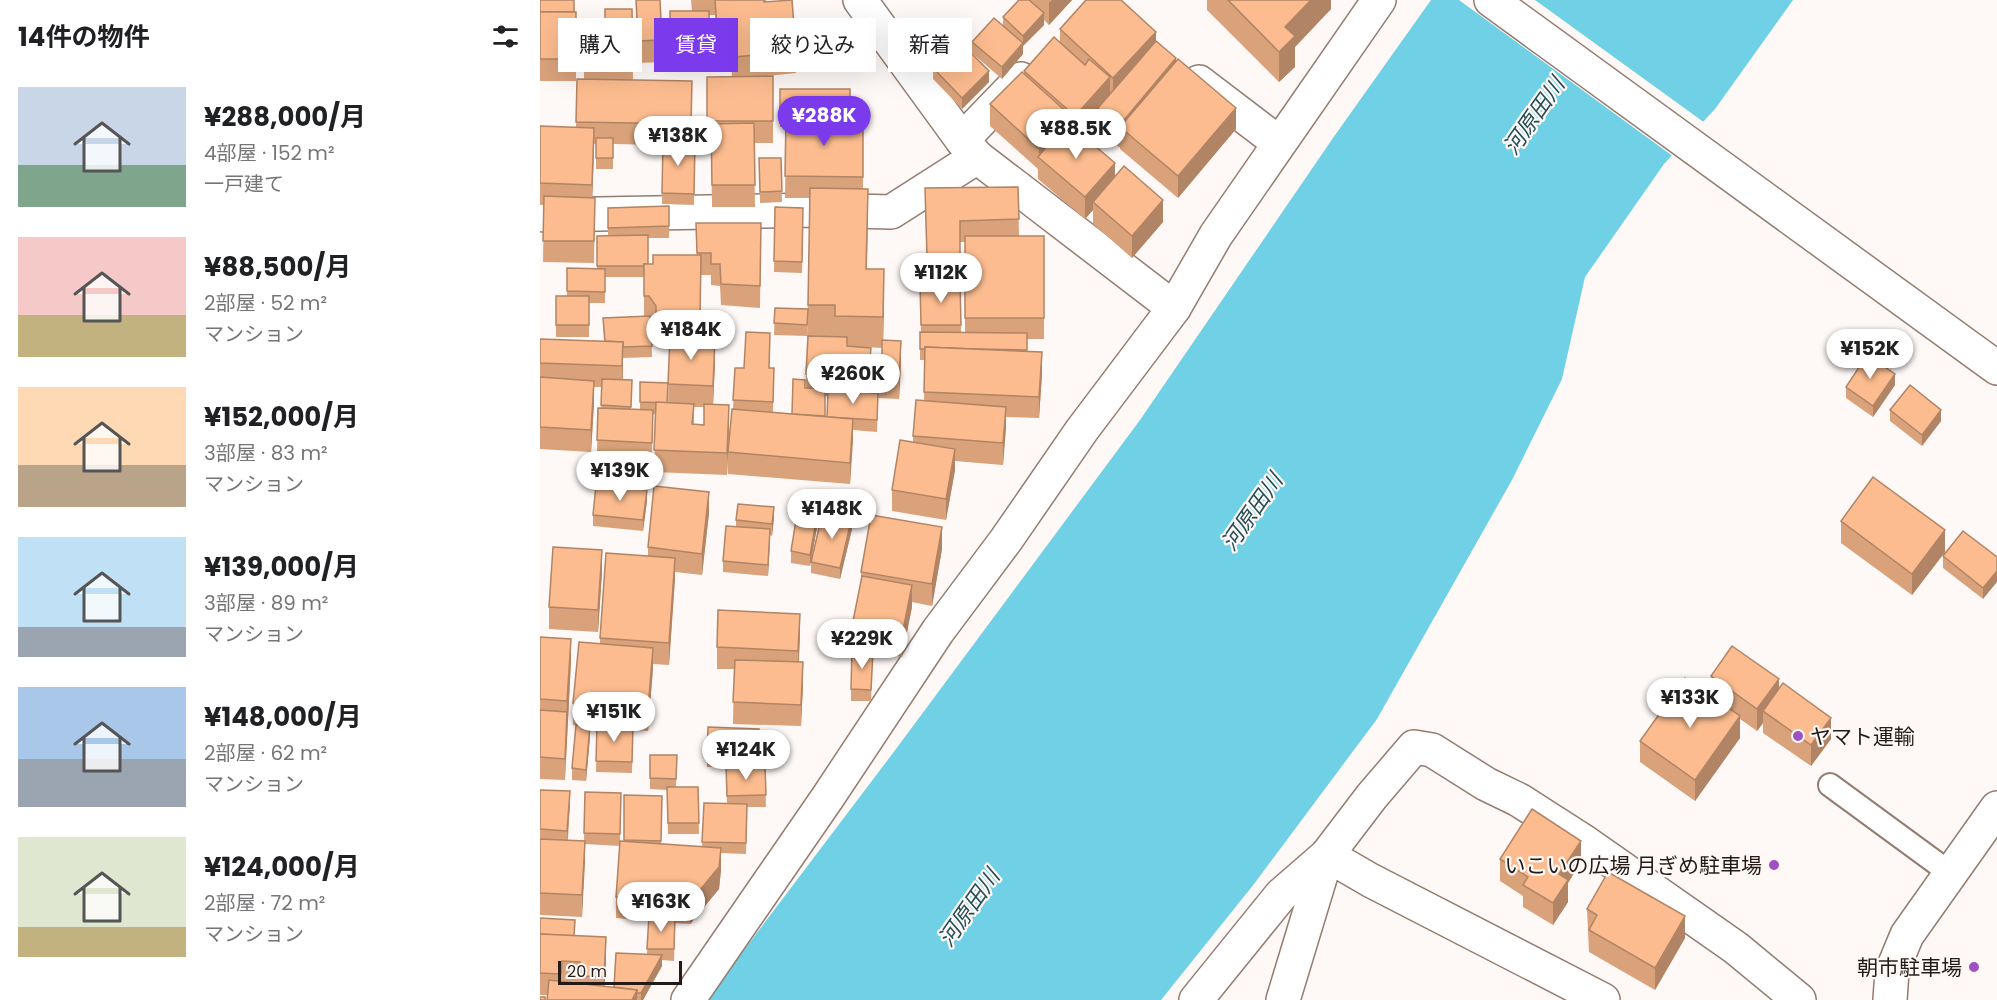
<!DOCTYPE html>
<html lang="ja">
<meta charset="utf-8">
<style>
:root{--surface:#fff;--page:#f6f6f6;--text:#202124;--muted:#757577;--accent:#7c3aed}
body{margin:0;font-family:Poppins,"Noto Sans JP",sans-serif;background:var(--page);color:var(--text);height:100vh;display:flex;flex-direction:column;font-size:22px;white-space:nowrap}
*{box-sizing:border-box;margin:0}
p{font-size:20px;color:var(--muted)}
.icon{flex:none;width:33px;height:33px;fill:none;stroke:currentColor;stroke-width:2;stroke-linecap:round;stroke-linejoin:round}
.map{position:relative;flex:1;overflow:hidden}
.sheet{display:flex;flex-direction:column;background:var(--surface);width:540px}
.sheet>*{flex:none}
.guide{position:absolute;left:18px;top:18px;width:570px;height:54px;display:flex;gap:12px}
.scale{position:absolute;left:18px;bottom:15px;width:124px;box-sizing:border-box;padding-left:6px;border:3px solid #241b16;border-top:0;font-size:16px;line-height:21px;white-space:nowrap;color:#241b16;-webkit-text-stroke:4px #fef8f6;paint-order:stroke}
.price{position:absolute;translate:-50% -51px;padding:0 14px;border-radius:21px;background:#fff;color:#222;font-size:20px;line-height:39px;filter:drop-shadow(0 2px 3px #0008)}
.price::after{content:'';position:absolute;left:50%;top:36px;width:18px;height:14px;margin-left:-9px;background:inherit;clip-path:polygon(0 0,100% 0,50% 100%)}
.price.selected{background:var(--accent);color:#fff}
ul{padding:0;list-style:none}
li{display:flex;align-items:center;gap:18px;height:150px;padding:0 18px}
li span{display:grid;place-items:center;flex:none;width:168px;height:120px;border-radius:0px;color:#555}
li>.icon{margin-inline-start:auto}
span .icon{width:72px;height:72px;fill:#fffc;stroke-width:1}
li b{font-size:26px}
h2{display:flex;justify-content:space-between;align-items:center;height:72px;padding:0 18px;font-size:26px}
.tag{padding:0 21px;border-radius:0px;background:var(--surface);box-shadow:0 6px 24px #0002;font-size:21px;line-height:54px}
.tag.selected{background:var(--accent);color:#fff}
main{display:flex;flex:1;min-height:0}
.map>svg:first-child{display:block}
.water{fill:#70d0e5}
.pier{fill:#fef8f6}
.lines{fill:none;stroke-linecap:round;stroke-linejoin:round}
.lane-casing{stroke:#947c70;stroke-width:26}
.street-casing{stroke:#947c70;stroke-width:36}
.secondary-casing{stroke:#947c70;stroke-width:36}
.lane{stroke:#fff;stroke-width:22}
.street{stroke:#fff;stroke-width:33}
.secondary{stroke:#fff;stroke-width:33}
.wall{fill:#d9a27b;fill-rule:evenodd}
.shaded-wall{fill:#b08464}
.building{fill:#fcbc8f;stroke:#b08464;stroke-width:1.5}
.poi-dot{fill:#9f51c2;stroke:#fef8f6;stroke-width:2}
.labels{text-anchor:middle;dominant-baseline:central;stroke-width:4.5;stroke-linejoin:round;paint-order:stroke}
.poi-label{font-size:21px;fill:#241b16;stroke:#fef8f6;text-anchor:end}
.water-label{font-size:22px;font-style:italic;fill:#244f58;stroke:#fef8f6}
</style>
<main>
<section class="sheet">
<h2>14件の物件<svg class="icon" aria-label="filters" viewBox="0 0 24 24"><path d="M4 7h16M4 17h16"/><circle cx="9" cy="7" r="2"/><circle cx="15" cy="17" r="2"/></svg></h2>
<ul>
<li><span style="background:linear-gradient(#c9d6e8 65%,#7fa58c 0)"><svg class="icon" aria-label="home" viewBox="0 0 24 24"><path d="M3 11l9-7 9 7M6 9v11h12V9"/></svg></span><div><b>¥288,000/月</b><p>4部屋 · 152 m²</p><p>一戸建て</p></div></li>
<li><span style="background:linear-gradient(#f6c9c9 65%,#c2b280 0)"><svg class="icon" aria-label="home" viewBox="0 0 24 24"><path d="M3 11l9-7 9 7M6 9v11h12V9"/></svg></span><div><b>¥88,500/月</b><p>2部屋 · 52 m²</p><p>マンション</p></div></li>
<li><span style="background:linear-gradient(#ffd9b3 65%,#b9a48a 0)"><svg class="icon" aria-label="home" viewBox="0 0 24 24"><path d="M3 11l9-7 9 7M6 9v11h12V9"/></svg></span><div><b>¥152,000/月</b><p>3部屋 · 83 m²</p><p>マンション</p></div></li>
<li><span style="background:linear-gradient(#bfe0f5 75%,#9aa5b1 0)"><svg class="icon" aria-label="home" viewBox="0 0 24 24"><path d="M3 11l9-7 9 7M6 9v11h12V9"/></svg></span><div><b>¥139,000/月</b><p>3部屋 · 89 m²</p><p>マンション</p></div></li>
<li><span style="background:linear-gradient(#a9c7e8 60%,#9aa5b1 0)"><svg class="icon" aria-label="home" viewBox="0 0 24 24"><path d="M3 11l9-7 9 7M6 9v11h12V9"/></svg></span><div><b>¥148,000/月</b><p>2部屋 · 62 m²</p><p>マンション</p></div></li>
<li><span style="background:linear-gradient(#dfe7d0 75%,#c2b280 0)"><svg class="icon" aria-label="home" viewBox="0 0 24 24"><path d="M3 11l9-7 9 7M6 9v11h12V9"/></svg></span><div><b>¥124,000/月</b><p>2部屋 · 72 m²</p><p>マンション</p></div></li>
</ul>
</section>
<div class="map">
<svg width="1457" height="1000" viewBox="0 0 1457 1000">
<rect width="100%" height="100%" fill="#fef8f6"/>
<!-- water -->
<polygon class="water" points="891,0 1253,0 1175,109 1124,164 1045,277 1022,379 972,480 837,719 714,884 621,1000 166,1000 353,753 600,420 793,138"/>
<!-- pier -->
<polygon class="pier" points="919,0 995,0 1165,123 1134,157"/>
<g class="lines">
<defs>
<polyline id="lane" points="1290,785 1410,873"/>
<g id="street">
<polyline points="320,0 422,140 437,157 634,308"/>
<polyline points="659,82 739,143"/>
<polyline points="422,140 481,79"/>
<polyline points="0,213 4,215 277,210 351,212 437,157"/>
<polyline points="787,855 830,880 1063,1000"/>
<polyline points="656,1000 741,895 787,855 832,796 874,747 892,750 946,784 979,800 1046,843 1196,948 1259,1000"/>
<polyline points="743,1000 787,855"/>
</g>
<g id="secondary">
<polyline points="951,0 1457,368"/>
<polyline points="148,1000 288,797 398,631 466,540 542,430 634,308 676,235 839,0"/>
<polyline points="1350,1000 1352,971 1367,935 1457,808"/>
</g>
</defs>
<!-- lane casing -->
<use href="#lane" class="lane-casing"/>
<!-- street casing -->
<use href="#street" class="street-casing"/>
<!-- secondary casing -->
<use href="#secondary" class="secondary-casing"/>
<!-- lane -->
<use href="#lane" class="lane"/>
<!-- street -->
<use href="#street" class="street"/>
<!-- secondary -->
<use href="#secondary" class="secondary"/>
</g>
<!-- wall -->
<g class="wall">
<polygon points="0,0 34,12 36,12 36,81 0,81"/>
<polygon points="96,0 120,0 122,62 98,63"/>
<polygon points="151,0 226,0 256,52 256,73 216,77 233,76 233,143 214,143 215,207 172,207 171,143 167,143 167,77 192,77 191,62 178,63 175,15 169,15 170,67 130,67 130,11 152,11"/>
<polygon points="479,0 532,0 509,25 504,20 504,25 483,46 483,54 462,79 432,53 432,42 463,25 463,17"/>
<polygon points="667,0 791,0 791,9 755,47 755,67 739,82 667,10"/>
<polygon points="92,9 93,80 152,81 151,142 155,142 154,205 122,204 123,145 73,144 73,169 56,169 56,144 54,144 52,198 55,198 54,263 3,262 4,205 0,205 0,126 36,128 37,79 44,79 44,26 65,26"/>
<polygon points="520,29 616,41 636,60 696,129 638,198 580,149 580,147 579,147 558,130 558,111 539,133 575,177 623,222 592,258 553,224 553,210 545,219 498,179 498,169 450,126 450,104 484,74 484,71 520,42"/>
<polygon points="393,68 449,82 422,109 393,79"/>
<path d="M 240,89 L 310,89 L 310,118 L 323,118 L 323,189 L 328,219 L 327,269 L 344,299 L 343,340 L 361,362 L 359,399 L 338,398 L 337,432 L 313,430 L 310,484 L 188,474 L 188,452 L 193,409 L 195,368 L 234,368 L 233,412 L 252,414 L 265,388 L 266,388 L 270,198 L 245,198 L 246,127 L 240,127 ZM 324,347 L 342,348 L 342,359 L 331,358 ZM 285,396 L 288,396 L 287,417 L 285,417 Z"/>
<polygon points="219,158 241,158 242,202 220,203"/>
<polygon points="478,187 479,236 504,236 504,339 487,339 487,352 502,374 499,418 466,417 463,465 415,461 415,470 406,520 352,511 352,490 373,442 373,436 384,400 385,360 380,360 380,332 381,332 380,283 420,282 421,332 425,332 425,242 420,242 420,278 387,279 385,188"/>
<path d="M 129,206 L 129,238 L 108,238 L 108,264 L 113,264 L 157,255 L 156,223 L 221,223 L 220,308 L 181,305 L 180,286 L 171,285 L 171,275 L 161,275 L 160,337 L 175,360 L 173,404 L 189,427 L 187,475 L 114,472 L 116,414 L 113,414 L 112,454 L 57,452 L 58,408 L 61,408 L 62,387 L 54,387 L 54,403 L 51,452 L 0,449 L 0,339 L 64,341 L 63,318 L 104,316 L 104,277 L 65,277 L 65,303 L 49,303 L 49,337 L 16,337 L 16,296 L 27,296 L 27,268 L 57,268 L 57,236 L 68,236 L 68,208 ZM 111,321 L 116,328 L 116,337 L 130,337 L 128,403 L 100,382 L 100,409 L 91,409 L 92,380 L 83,380 L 83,358 L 112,357 ZM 154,407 L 164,407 L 164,425 L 154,424 Z"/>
<polygon points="235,207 263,208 262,273 234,272"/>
<polygon points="235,308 268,309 267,336 234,335"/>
<polygon points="1355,385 1333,417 1306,398 1306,387"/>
<polygon points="1350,410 1401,421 1382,446 1350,421"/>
<polygon points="107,501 103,531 53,526 53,515"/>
<polygon points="169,513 162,575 135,572 129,665 113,664 108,731 93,730 92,773 56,772 57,727 50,726 50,737 46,781 32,780 32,768 36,725 33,725 33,703 60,643 60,638 108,556 108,547"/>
<polygon points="234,518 232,536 230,535 228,576 183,572 183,561 196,527 196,520"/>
<polygon points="1301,521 1405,552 1372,595 1301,543"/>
<polygon points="278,522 270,566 251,563 251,551"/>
<polygon points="312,529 300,579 271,573 271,562"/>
<polygon points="402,549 392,606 372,602 372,607 362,657 333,651 331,701 311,701 311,689 327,650 312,647 312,626 321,584 321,572"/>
<polygon points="1403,556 1457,557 1443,599 1403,568"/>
<polygon points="62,572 58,632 9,629 9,607"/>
<polygon points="260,635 259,662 263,684 261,726 193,724 194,669 177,669 177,647"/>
<polygon points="0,637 31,660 25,780 0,779"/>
<polygon points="1171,676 1239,689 1291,739 1271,766 1223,733 1223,723 1217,731 1200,719 1200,738 1155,801 1100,762 1100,741 1171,696"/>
<polygon points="219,740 217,766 225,766 226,807 207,807 206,854 181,853 181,870 179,889 150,924 135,923 134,961 122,960 122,966 103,1000 7,1000 8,995 0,995 0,918 35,936 66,959 64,986 74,987 107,954 109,921 76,918 76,897 80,846 45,844 42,917 0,915 0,790 30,803 28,840 44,841 45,792 81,793 80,841 84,842 84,795 122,796 121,844 162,847 164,803 187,804 186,767 167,767 167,755"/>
<polygon points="110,755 137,755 136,787 158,787 159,834 128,834 127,790 110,789"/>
<polygon points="960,859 1041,862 1028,883 1028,902 1013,925 983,907 983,896 960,881"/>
<polygon points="1047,909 1145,938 1115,990 1049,952"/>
</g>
<!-- shaded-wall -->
<g class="shaded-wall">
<polygon points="512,0 532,0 509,25 509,3"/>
<polygon points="771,0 791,0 791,9 755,47 755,67 739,82 739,52 745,27"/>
<polygon points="504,13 504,25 483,46 483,54 462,79 462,67 483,44 483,36"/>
<polygon points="616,32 616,54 573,100 573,78"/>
<polygon points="636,58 636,80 580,127 579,147 579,126"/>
<polygon points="449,71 449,82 422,109 422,98"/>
<polygon points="570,77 570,99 558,108 558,111 535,138 535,116"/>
<polygon points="696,108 696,129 638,198 638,176"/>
<polygon points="531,116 531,138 499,158 499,149"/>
<polygon points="54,128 54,150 52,207 52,185"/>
<polygon points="575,163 575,185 553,202 553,210 545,219 545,197"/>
<polygon points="623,200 623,222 592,258 592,236"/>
<polygon points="344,269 344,299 343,348 343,317"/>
<polygon points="175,338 175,360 173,407 173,386"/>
<polygon points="361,341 361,362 359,399 359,377"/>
<polygon points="83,342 83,364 82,388 82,366"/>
<polygon points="502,352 502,374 499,418 499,397"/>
<polygon points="1355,374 1355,385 1333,417 1333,406"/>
<polygon points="54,381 54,403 51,452 51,430"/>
<polygon points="189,405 189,427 187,475 187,453"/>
<polygon points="466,407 466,429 463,465 463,443"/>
<polygon points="1401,410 1401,421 1382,446 1382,435"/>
<polygon points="313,419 313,441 310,484 310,463"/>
<polygon points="415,449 415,470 406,520 406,499"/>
<polygon points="107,490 107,501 103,531 103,520"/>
<polygon points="169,492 169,513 162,575 162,554"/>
<polygon points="234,507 234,518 232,536 232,524"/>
<polygon points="278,511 278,522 270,566 270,555"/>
<polygon points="312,517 312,529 300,579 300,568"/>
<polygon points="402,527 402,549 392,606 392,584"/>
<polygon points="230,529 230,540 228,576 228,565"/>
<polygon points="1405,530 1405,552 1372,595 1372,574"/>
<polygon points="62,550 62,572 58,632 58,610"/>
<polygon points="135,558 135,580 129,665 129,643"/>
<polygon points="1457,571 1457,582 1443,599 1443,588"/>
<polygon points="372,585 372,607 362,657 362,635"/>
<polygon points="260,614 260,635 258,672 258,651"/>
<polygon points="31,639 31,660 25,780 27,701"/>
<polygon points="113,648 113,669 108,731 108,709"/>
<polygon points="263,662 263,684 261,726 261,705"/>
<polygon points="1239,679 1239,701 1223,711 1223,723 1217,731 1217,709"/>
<polygon points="1200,716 1200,738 1155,801 1155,780"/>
<polygon points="1291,718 1291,739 1271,766 1271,745"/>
<polygon points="50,726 50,737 46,781 46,770"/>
<polygon points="30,791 30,803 27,842 27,831"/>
<polygon points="45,841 45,863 42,917 42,895"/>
<polygon points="1041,841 1041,862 1028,883 1028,902 1013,925 1013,903 1019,874"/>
<polygon points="181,848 181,870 179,889 150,924 150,902"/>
<polygon points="1145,916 1145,938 1115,990 1115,968"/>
<polygon points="66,937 66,959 64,999 64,977"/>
<polygon points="122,955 122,966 103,1000 101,1000 101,993"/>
<polygon points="97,990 97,1000 92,1000"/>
</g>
<!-- building -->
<g class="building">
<rect x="0" y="0" width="34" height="12"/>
<polygon points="96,0 120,0 122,40 98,41"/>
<polygon points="175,0 224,0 224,2 252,0 256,52 192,57 191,40 178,41"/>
<polygon points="479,0 489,0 504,13 483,36 463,17"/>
<polygon points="546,0 581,0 616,32 573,78 520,29"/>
<polygon points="688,0 771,0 745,27 755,36 739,52"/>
<polygon points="65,9 92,9 93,59 44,59 44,26 65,26"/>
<polygon points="130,11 169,11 170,56 130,56"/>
<rect x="0" y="12" width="36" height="47"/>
<polygon points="454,18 483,43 462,67 432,42"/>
<polygon points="514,37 545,65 549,59 570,77 535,116 484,71"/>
<polygon points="616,41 636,58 579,126 558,108"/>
<polygon points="420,42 449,71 422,98 393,68"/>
<polygon points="638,59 696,108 638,176 580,127"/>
<polygon points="482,72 531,116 499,149 450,104"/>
<polygon points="233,76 233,121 167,121 167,77"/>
<polygon points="37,79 152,81 151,124 36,122"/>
<rect x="240" y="89" width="70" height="27"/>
<polygon points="246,117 323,118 323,177 245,176"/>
<polygon points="527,122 575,163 545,197 498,157"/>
<polygon points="214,123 215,185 172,185 171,124"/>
<polygon points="0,126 54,128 52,185 0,183"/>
<rect x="56" y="138" width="17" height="20"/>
<polygon points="123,140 155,142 154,194 122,193"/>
<polygon points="219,158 241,158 242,191 220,192"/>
<polygon points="584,166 623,200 592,236 553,202"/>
<polygon points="478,187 479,219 420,221 420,256 387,257 385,188"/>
<polygon points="270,188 328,189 326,269 344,269 343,317 295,316 295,305 268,305"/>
<polygon points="4,196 55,198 54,241 3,241"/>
<polygon points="129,206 129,226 68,228 68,208"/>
<polygon points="235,207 263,208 262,262 234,261"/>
<polygon points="156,223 221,223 220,286 181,284 180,264 171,264 171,253 157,253"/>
<polygon points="108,235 108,264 104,264 104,266 57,266 57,236"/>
<rect x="425" y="236" width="79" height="82"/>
<polygon points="113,255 161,255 160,316 116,315 116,306 109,296 104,296 104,264 113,264"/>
<polygon points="27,268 65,269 65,292 27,291"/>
<polygon points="420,282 421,325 381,325 380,283"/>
<rect x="16" y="296" width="33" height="29"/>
<polygon points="235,308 268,309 267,325 234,323"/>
<polygon points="110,316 112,346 83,347 83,342 65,341 63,318"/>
<polygon points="206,332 230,333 229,368 234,368 233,402 193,400 195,368 204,368"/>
<polygon points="380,332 487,333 487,350 437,349 385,347 385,349 380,349"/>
<polygon points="130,336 175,338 173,386 128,384"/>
<polygon points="268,336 307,337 307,346 331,348 330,358 342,359 342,340 361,341 359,377 266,374"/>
<polygon points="0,339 83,342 82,366 0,363"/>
<polygon points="385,347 502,352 499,397 384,392"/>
<polygon points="1327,355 1355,374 1333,406 1306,387"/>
<polygon points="0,377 54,381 51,430 0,427"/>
<polygon points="62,379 92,380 91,407 61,405"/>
<polygon points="253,379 265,380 265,388 285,388 285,416 252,414"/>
<polygon points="100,382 128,383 127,403 100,402"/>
<polygon points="1370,385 1401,410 1382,435 1350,410"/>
<polygon points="288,391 338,393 337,420 287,417"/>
<polygon points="376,400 466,407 463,443 373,436"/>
<polygon points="116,402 154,404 152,424 164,425 164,404 189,405 187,453 114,450"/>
<polygon points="58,408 113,410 112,443 57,440"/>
<polygon points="192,409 313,419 310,463 188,452"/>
<polygon points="360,440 415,449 406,499 352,490"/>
<polygon points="1333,477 1405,530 1372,574 1301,521"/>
<polygon points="56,485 107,490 103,520 53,515"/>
<polygon points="114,486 169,492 162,554 108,547"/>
<polygon points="198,504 234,507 232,524 196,520"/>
<polygon points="258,508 278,511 270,555 251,551"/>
<polygon points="283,511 312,517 300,568 271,562"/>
<polygon points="331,515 402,527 392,584 321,572"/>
<polygon points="186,526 230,529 228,565 183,561"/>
<polygon points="1423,531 1457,557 1457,571 1443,588 1403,556"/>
<polygon points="13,547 62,550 58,610 9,607"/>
<polygon points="66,553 135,558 129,643 60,638"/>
<polygon points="322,576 372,585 362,635 312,626"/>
<polygon points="178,610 260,614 258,651 177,647"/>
<polygon points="0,637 31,639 27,701 0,699"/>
<polygon points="39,642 113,648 108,709 33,703"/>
<polygon points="1192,646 1239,679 1217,709 1171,676"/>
<polygon points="312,649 333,651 331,690 311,689"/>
<polygon points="195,660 263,662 261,705 193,702"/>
<polygon points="1145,678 1200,716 1155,780 1100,741"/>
<polygon points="1243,683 1291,718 1271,745 1223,711"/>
<polygon points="0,710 27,712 25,759 0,757"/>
<polygon points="57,724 93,726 92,762 56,761"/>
<polygon points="36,725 50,726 46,770 32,768"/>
<polygon points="168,727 219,729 217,757 167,755"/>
<polygon points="110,755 137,755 136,779 110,778"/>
<polygon points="186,766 225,766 226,795 187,796"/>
<polygon points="127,787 158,787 159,823 128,823"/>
<polygon points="0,790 30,791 27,831 0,829"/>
<polygon points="45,792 81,793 80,834 44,833"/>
<polygon points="84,795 122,796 121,841 84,840"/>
<polygon points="164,803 207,804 206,843 162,842"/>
<polygon points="992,809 1041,841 1019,874 1028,880 1013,903 983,885 988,877 960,859"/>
<polygon points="0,839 45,841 42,895 0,893"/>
<polygon points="80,841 181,848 179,867 150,902 76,897"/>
<polygon points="1068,872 1145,916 1115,968 1049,930 1057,915 1047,909"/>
<polygon points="109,915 135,917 134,949 107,949"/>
<polygon points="0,918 35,920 34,936 0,934"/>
<polygon points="0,934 66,937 64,977 40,976 40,962 22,961 21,974 0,973"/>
<polygon points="76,953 122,955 101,993 97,993 97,990 74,987"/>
<polygon points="9,980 97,990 92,1000 7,1000"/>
<rect x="0" y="997" width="5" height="3"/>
</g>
<!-- markers -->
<g class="poi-dot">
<circle cx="1258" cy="736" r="6"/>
<circle cx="1234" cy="865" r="6"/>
<circle cx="1434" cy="967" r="6"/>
</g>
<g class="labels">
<!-- poi labels -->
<g class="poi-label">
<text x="1270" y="736" text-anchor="start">ヤマト運輸</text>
<text x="1222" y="865">いこいの広場 月ぎめ駐車場</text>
<text x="1422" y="967">朝市駐車場</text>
</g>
<!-- water labels -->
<g class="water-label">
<text transform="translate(994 116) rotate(-55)">河原田川</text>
<text transform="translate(712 512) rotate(-55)">河原田川</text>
<text transform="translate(429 908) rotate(-55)">河原田川</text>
</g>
</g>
</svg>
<div class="scale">20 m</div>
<b class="price selected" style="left:284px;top:147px">¥288K</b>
<b class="price" style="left:536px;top:160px">¥88.5K</b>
<b class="price" style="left:138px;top:167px">¥138K</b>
<b class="price" style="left:401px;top:304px">¥112K</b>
<b class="price" style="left:151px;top:361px">¥184K</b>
<b class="price" style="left:1330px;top:380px">¥152K</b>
<b class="price" style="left:313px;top:405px">¥260K</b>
<b class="price" style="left:80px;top:502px">¥139K</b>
<b class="price" style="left:292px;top:540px">¥148K</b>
<b class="price" style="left:322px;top:670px">¥229K</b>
<b class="price" style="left:1150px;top:729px">¥133K</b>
<b class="price" style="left:74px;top:743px">¥151K</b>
<b class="price" style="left:206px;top:781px">¥124K</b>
<b class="price" style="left:121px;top:933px">¥163K</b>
<div class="guide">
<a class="tag">購入</a>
<a class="tag selected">賃貸</a>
<a class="tag">絞り込み</a>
<a class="tag">新着</a>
</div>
</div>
</main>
